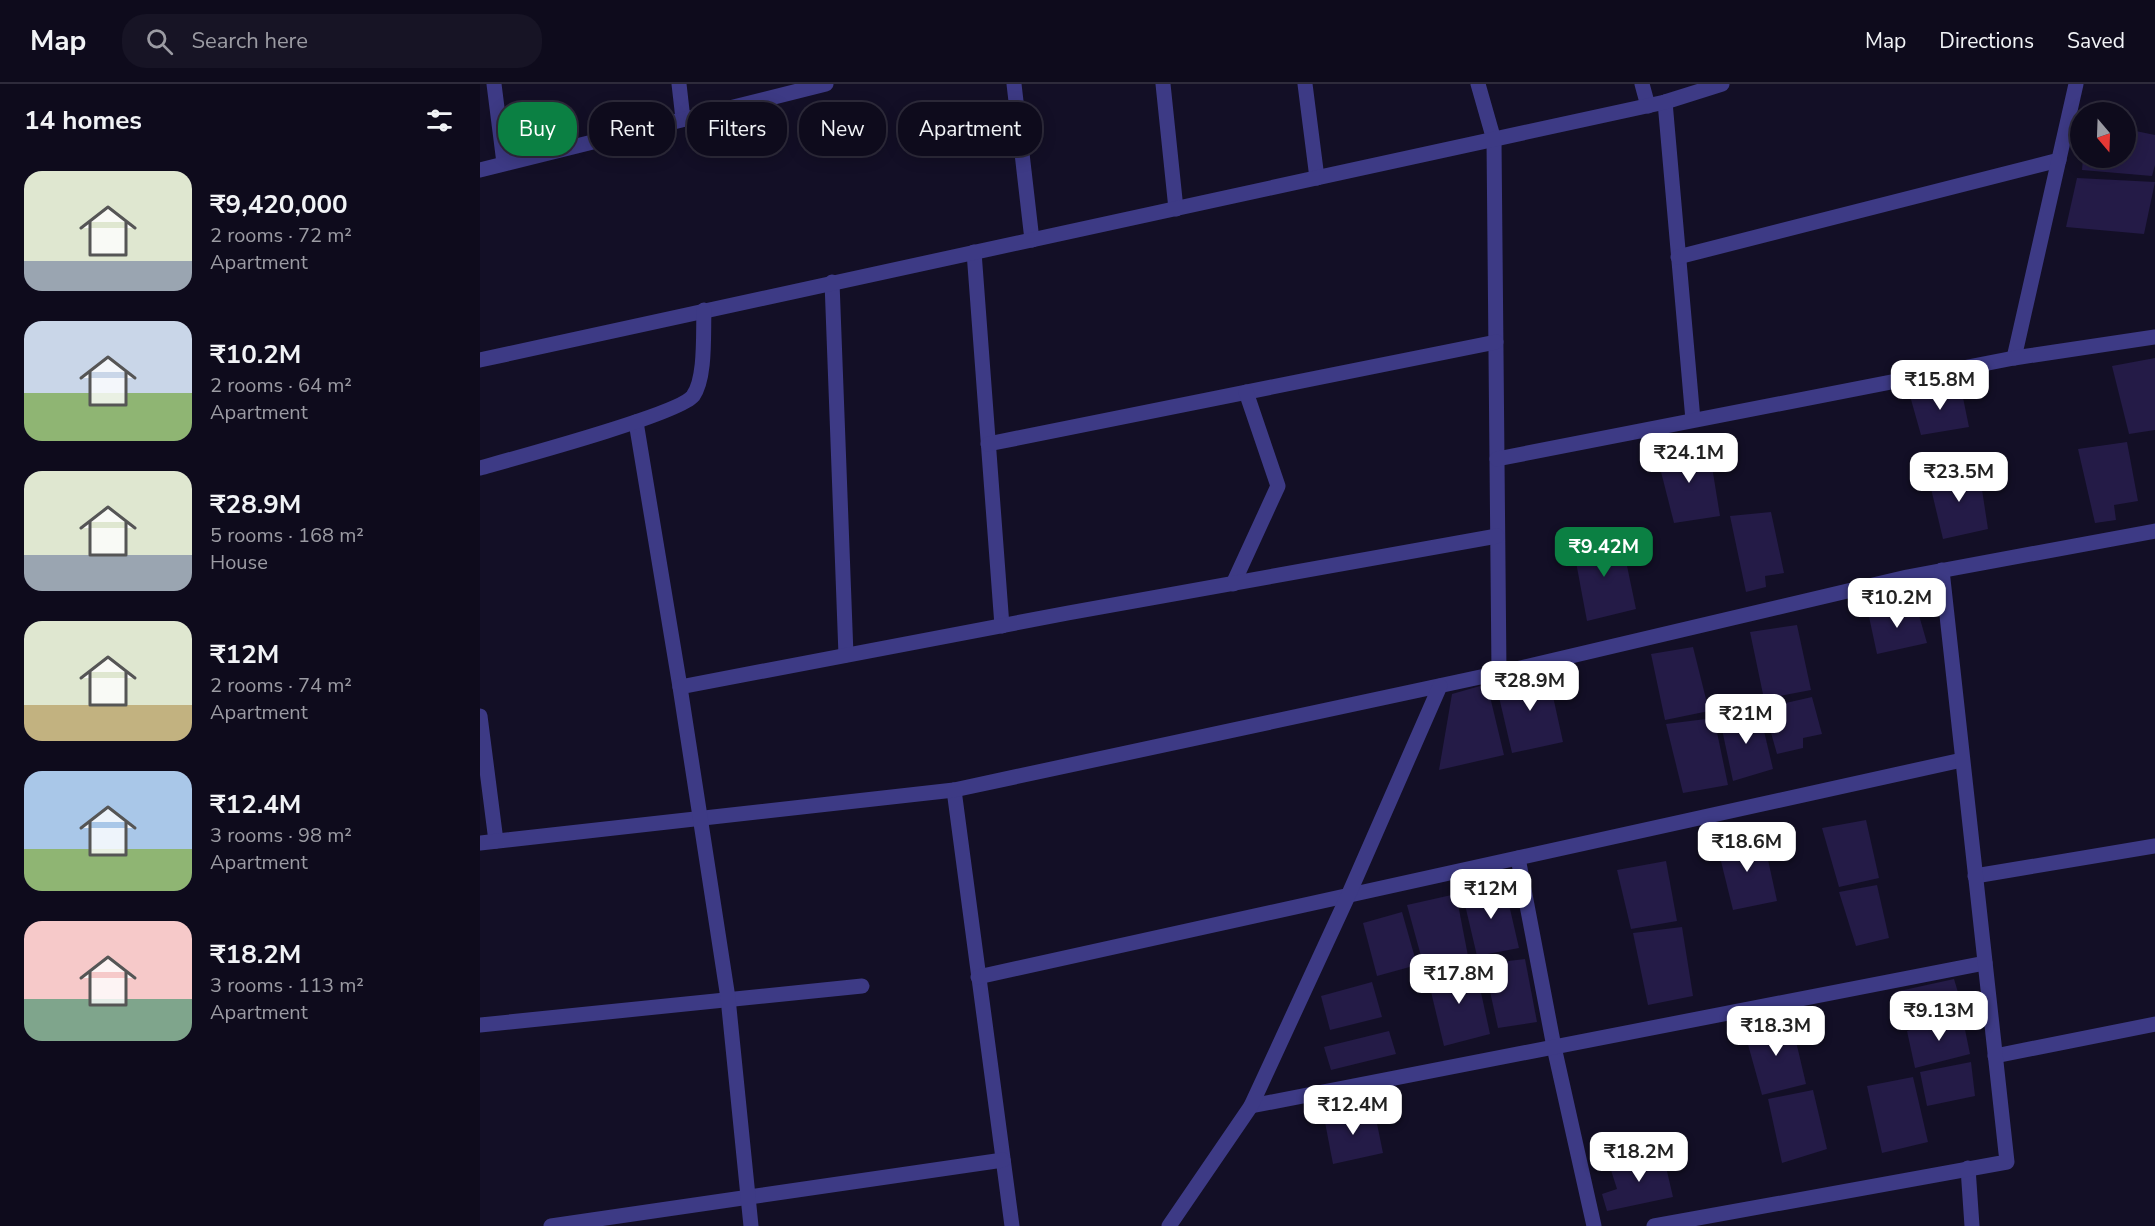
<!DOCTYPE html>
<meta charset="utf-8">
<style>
:root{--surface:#0e0b1c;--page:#171425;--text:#f1f3f6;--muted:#9b9ba3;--line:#2e2b3b;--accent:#0b8043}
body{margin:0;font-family:"Nunito Sans",sans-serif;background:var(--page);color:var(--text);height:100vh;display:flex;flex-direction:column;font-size:22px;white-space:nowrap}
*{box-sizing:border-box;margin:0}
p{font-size:20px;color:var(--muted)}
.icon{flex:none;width:33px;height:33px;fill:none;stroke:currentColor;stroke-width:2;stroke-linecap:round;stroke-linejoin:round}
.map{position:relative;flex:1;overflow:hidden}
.drawer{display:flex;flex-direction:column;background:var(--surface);width:480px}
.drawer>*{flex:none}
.guide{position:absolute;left:18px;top:18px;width:570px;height:54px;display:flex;gap:12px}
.needle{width:39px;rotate:161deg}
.tools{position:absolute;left:1590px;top:18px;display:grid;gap:12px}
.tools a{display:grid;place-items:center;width:66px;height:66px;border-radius:50%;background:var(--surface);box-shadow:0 3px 15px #0003,0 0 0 2px var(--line);font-size:30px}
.price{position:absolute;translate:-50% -51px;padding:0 14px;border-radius:12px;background:#fff;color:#222;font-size:20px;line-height:39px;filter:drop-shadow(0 2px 3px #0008)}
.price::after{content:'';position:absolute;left:50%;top:36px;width:18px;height:14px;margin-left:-9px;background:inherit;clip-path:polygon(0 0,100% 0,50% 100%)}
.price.selected{background:var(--accent);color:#fff}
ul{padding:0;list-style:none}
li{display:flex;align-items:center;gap:18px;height:150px;padding:0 24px}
li span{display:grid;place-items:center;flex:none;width:168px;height:120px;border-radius:18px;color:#555}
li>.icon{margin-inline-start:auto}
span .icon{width:72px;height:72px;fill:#fffc;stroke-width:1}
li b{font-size:26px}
h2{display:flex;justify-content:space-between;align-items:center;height:72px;padding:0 24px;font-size:26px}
.pill{padding:0 21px;border-radius:24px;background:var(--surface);box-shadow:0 3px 15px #0003,0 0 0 2px var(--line);font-size:21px;line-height:54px}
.pill.selected{background:var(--accent);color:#fff}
header{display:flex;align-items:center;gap:36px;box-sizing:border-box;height:84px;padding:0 30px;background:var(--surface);border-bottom:2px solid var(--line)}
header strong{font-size:28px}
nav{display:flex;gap:33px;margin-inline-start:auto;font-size:21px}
.search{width:420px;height:54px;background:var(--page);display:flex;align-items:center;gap:15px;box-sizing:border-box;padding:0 21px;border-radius:24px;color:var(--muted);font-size:22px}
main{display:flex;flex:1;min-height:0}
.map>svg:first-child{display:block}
.building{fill:#241b47}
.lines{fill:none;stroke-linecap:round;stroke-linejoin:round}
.street{stroke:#3d3a85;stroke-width:15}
</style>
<header>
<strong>Map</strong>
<div class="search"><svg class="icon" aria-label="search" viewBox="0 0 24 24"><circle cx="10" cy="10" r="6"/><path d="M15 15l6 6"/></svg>Search here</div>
<nav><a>Map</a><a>Directions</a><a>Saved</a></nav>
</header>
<main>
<section class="drawer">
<h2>14 homes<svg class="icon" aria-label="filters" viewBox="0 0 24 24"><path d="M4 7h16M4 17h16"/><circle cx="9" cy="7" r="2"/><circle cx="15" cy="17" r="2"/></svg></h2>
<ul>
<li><span style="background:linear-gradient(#dfe7d0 75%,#9aa5b1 0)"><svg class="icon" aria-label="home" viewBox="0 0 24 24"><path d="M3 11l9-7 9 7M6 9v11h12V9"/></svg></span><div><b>₹9,420,000</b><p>2 rooms · 72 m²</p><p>Apartment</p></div></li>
<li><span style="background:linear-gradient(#c9d6e8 60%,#8fb573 0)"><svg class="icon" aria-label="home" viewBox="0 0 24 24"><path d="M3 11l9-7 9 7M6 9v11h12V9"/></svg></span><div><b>₹10.2M</b><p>2 rooms · 64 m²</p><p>Apartment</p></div></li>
<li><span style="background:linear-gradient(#dfe7d0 70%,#9aa5b1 0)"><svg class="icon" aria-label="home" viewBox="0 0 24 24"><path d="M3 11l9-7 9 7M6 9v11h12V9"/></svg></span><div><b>₹28.9M</b><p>5 rooms · 168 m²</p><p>House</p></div></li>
<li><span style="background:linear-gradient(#dfe7d0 70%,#c2b280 0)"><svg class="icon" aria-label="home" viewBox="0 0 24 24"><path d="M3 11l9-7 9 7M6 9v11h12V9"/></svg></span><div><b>₹12M</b><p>2 rooms · 74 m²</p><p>Apartment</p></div></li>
<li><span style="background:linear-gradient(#a9c7e8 65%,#8fb573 0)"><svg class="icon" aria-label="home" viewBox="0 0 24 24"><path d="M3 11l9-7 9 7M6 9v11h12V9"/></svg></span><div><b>₹12.4M</b><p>3 rooms · 98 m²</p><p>Apartment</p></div></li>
<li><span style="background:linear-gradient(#f6c9c9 65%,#7fa58c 0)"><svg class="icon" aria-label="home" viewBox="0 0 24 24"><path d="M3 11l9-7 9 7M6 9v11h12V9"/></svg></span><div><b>₹18.2M</b><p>3 rooms · 113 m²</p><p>Apartment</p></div></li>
</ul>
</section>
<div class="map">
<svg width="1675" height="1142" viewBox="0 0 1675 1142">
<rect width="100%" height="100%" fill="#130f26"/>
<!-- building -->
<g class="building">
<polygon points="1646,45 1675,51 1675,81 1672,92 1602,86 1603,74 1646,74"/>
<polygon points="1597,94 1675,98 1664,150 1586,143"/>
<polygon points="1675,274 1675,346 1649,350 1632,282"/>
<polygon points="1481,304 1489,343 1441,351 1430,312"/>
<polygon points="1647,358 1658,417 1634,421 1636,436 1615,439 1598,365"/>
<polygon points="1229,364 1240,432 1194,439 1176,368"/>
<polygon points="1499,386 1508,445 1463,455 1448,392"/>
<polygon points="1291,428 1304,489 1285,492 1286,503 1266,508 1250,432"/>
<polygon points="1141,453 1156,525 1107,537 1093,462"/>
<polygon points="1436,521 1447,559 1397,570 1388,528"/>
<polygon points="1317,541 1331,606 1284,615 1270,548"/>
<polygon points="1213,563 1229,627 1185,636 1171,570"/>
<polygon points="1067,585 1083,658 1032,669 1016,600"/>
<polygon points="1007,600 1024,671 959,686 972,610"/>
<polygon points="1332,613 1342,650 1323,654 1323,664 1297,670 1284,624"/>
<polygon points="1279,626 1293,685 1253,697 1240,636"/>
<polygon points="1234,634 1248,701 1203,709 1186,640"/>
<polygon points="1386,736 1399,794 1359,803 1342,744"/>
<polygon points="1283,753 1297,817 1253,826 1237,761"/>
<polygon points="1186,777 1197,837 1151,845 1137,786"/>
<polygon points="1024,799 1039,864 997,872 982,808"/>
<polygon points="1397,801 1409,854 1376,862 1359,808"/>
<polygon points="976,810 988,872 944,883 927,821"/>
<polygon points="922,828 937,881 897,892 883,839"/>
<polygon points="1202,843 1213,912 1168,921 1153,849"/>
<polygon points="1045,875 1057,938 1018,944 1004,880"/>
<polygon points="995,881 1010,950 964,962 947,891"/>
<polygon points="1474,895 1483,925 1426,941 1415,908"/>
<polygon points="892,898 902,933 850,946 841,912"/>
<polygon points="1482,931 1490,970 1435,984 1427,947"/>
<polygon points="1311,936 1326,1000 1282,1011 1264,946"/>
<polygon points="909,947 916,970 851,986 844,963"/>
<polygon points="1491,978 1495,1012 1447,1022 1440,988"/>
<polygon points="1433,993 1448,1058 1402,1069 1387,1002"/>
<polygon points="1333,1006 1347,1065 1302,1079 1288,1015"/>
<polygon points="894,1025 903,1069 853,1080 844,1033"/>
<polygon points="1183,1070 1193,1113 1127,1127 1122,1110 1137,1105 1130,1083"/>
</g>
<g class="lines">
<!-- street -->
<g class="street">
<polyline points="14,0 24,79"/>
<polyline points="199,0 203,35"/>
<polyline points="534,0 552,156"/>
<polyline points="683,0 696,125"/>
<polyline points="825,0 837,94"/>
<polyline points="998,0 1014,56 1019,589"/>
<polyline points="1162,0 1168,22"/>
<polyline points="1185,18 1213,336"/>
<polyline points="0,86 346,0"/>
<polyline points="494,168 522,542"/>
<polyline points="1198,173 1579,76"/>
<polyline points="352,198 366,571"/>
<polyline points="1534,274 1596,0"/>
<polyline points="0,276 1185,18 1242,0"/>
<polyline points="156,338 200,603"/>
<polyline points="508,360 1016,258"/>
<polyline points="1017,375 1534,274 1675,253"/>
<path d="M 0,384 C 32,375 199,330 213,312 C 226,294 223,249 224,226"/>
<polyline points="753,500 798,402 766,308"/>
<polyline points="0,632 16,757"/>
<polyline points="474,706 532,1142"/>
<polyline points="0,759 474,706 1019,589 1427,493 1675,447"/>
<polyline points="1038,774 1074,963 1114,1142"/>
<polyline points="1495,792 1675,762"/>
<polyline points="498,893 1482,676"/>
<polyline points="0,941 382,902"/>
<polyline points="1515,972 1675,940"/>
<polyline points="771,1022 1505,879"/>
<polyline points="1488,1084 1492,1142"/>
<polyline points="71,1142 523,1076"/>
<polyline points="271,1142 248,914 200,603 588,529 1017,452"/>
<polyline points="689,1142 771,1022 868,812 960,602"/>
<polyline points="1174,1142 1527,1078 1462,486"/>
</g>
</g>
</svg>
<div class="tools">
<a><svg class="needle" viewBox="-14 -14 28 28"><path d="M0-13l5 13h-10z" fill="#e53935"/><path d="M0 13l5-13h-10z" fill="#9b9ba3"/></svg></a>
</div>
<b class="price" style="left:1460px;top:327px">₹15.8M</b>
<b class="price" style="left:1209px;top:400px">₹24.1M</b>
<b class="price" style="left:1479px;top:419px">₹23.5M</b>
<b class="price selected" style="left:1124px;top:494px">₹9.42M</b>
<b class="price" style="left:1417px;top:545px">₹10.2M</b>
<b class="price" style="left:1050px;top:628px">₹28.9M</b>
<b class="price" style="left:1266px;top:661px">₹21M</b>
<b class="price" style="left:1267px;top:789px">₹18.6M</b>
<b class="price" style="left:1011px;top:836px">₹12M</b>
<b class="price" style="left:979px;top:921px">₹17.8M</b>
<b class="price" style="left:1459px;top:958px">₹9.13M</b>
<b class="price" style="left:1296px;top:973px">₹18.3M</b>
<b class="price" style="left:873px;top:1052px">₹12.4M</b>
<b class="price" style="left:1159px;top:1099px">₹18.2M</b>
<div class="guide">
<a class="pill selected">Buy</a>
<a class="pill">Rent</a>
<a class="pill">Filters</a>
<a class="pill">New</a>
<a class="pill">Apartment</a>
</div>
</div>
</main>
